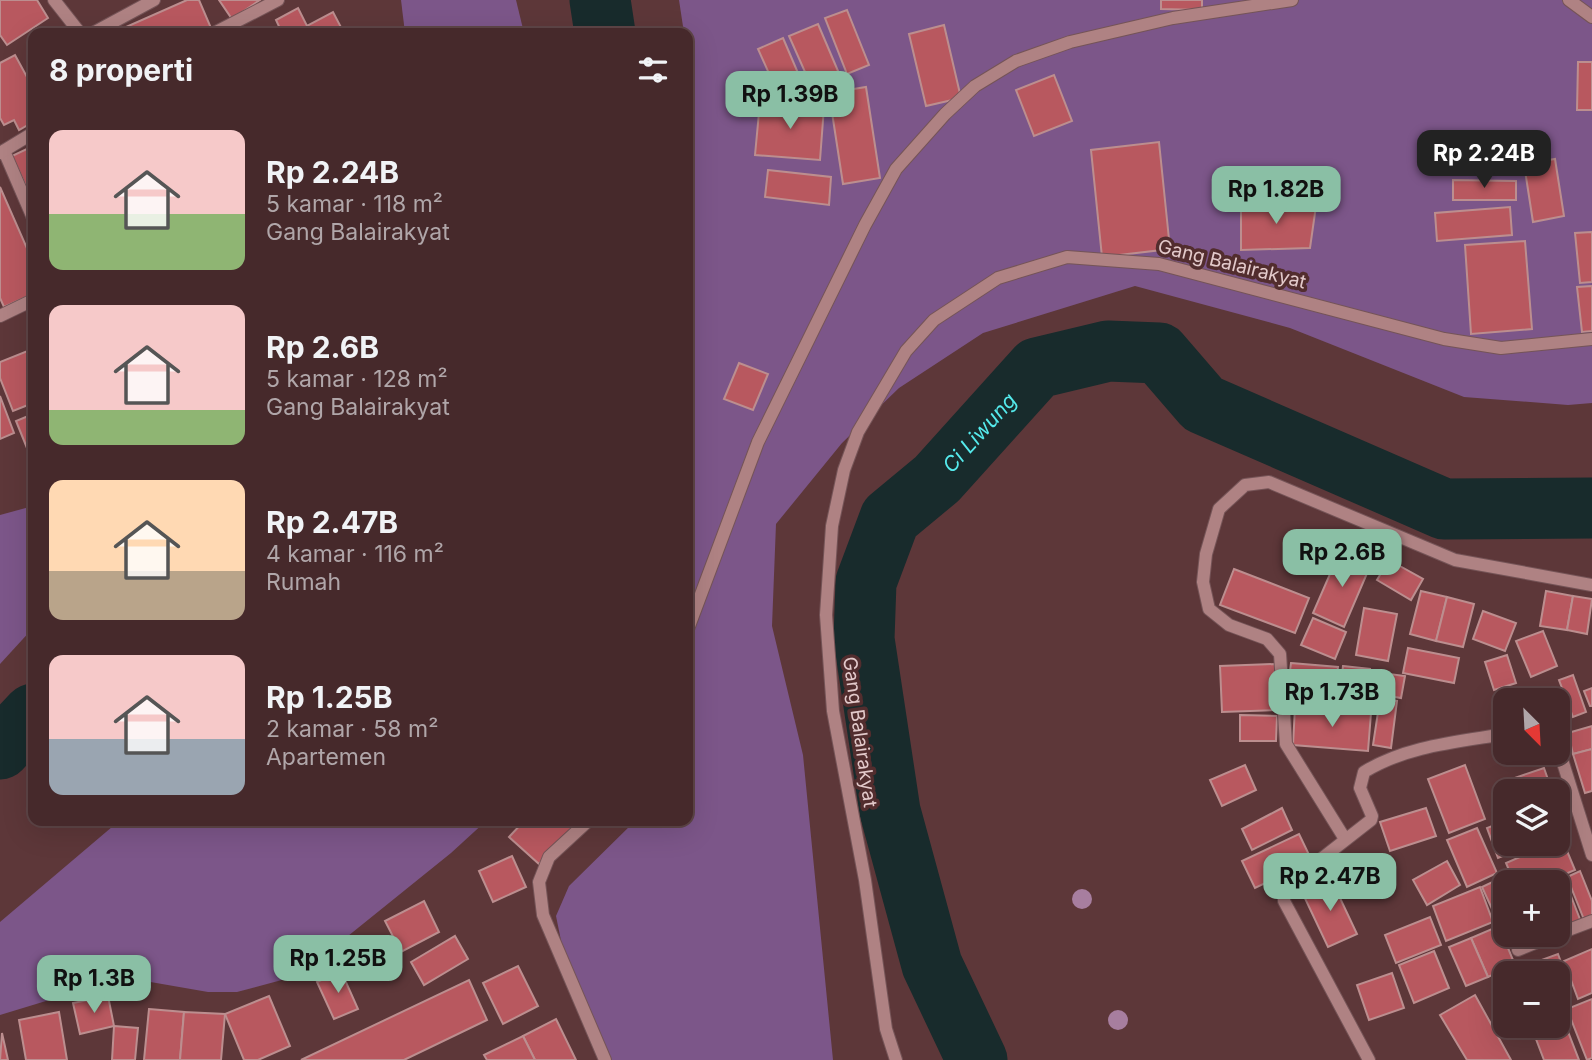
<!DOCTYPE html>
<html lang="id">
<meta charset="utf-8">
<style>
:root{--surface:#46292b;--page:#4d3133;--text:#f1f3f6;--muted:#b0a6a9;--line:#5e4547;--accent:#8abfa5}
body{margin:0;font-family:Inter,sans-serif;background:var(--page);color:var(--text);height:100vh;display:flex;flex-direction:column;font-size:26px;white-space:nowrap}
*{box-sizing:border-box;margin:0}
p{font-size:23px;color:var(--muted)}
.icon{flex:none;width:38px;height:38px;fill:none;stroke:currentColor;stroke-width:2;stroke-linecap:round;stroke-linejoin:round}
.map{position:relative;flex:1;overflow:hidden}
.side{position:absolute;left:28px;top:28px;width:665px;height:798px;display:flex;flex-direction:column;background:var(--surface);border-radius:14px;box-shadow:0 7px 28px #0002,0 0 0 2px var(--line)}
.side>*{flex:none}
.needle{width:46px;rotate:156deg}
.tools{position:absolute;left:1493px;top:688px;display:grid;gap:14px}
.tools a{display:grid;place-items:center;width:77px;height:77px;border-radius:14px;background:var(--surface);box-shadow:0 7px 28px #0002,0 0 0 2px var(--line);font-size:35px}
.price{position:absolute;translate:-50% -60px;padding:0 16px;border-radius:14px;background:var(--accent);color:#111;font-size:23px;line-height:46px;filter:drop-shadow(0 2px 4px #0008)}
.price::after{content:'';position:absolute;left:50%;top:42px;width:21px;height:16px;margin-left:-10px;background:inherit;clip-path:polygon(0 0,100% 0,50% 100%)}
.price.selected{background:#222;color:#fff}
ul{padding:0;list-style:none}
li{display:flex;align-items:center;gap:21px;height:175px;padding:0 21px}
li span{display:grid;place-items:center;flex:none;width:196px;height:140px;border-radius:14px;color:#555}
li>.icon{margin-inline-start:auto}
span .icon{width:84px;height:84px;fill:#fffc;stroke-width:1}
li b{font-size:30px}
h2{display:flex;justify-content:space-between;align-items:center;height:84px;padding:0 21px;font-size:30px}
.map>svg:first-child{display:block}
.green{fill:#7c5689}
.lines{fill:none;stroke-linecap:round;stroke-linejoin:round}
.river{stroke:#182b2c;stroke-width:61}
.building{fill:#b8585f;stroke:#bc8e8f;stroke-width:2}
.minor-casing{stroke:#755457;stroke-width:14}
.minor{stroke:#af8283;stroke-width:12}
.tree{fill:#a77e9f}
.labels{text-anchor:middle;dominant-baseline:central;stroke-width:7;stroke-linejoin:round;paint-order:stroke}
.street-label{font-size:19px;fill:#e3cacb;stroke:#522d2e}
.water-label{font-size:21px;font-style:italic;fill:#55eaec;stroke:#522d2e}
</style>
<div class="map">
<svg width="1592" height="1060" viewBox="0 0 1592 1060">
<rect width="100%" height="100%" fill="#5d3739"/>
<!-- green -->
<g class="green">
<polygon points="401,0 516,0 524,33 405,33"/>
<polygon points="679,0 1592,0 1592,403 1568,405 1464,397 1290,328 1135,286 983,333 899,388 842,443 776,524 772,626 803,755 833,1060 602,1060 568,975 556,916 569,886 635,821 688,821 688,309 692,300 693,91 688,33 684,33"/>
<polygon points="33,506 33,628 0,664 0,515"/>
<polygon points="119,821 486,821 451,853 317,961 293,977 237,992 208,992 139,980 115,980 0,1015 0,922"/>
</g>
<g class="lines">
<!-- river -->
<g class="river">
<polyline points="600,0 605,33"/>
<polyline points="0,749 33,714"/>
<path id="s1" d="M 977,1060 L 932,965 L 890,811 L 864,639 L 866,582 L 890,518 L 937,479 L 1037,368 L 1108,351 L 1159,353 L 1203,404 L 1444,509 L 1592,508"/>
</g>
</g>
<!-- building -->
<g class="building">
<polygon points="0,0 37,0 48,18 7,45 0,35"/>
<polygon points="187,0 199,0 211,28 200,33 129,33 126,27"/>
<polygon points="219,0 260,0 232,19"/>
<polygon points="1161,0 1202,0 1202,10 1161,9"/>
<polygon points="298,8 307,26 333,12 344,33 282,33 276,20"/>
<polygon points="847,10 869,65 847,74 825,18"/>
<polygon points="818,24 841,78 813,90 789,36"/>
<polygon points="944,25 961,98 926,106 909,34"/>
<polygon points="783,38 804,87 780,98 758,49"/>
<polygon points="15,55 33,88 33,122 19,130 14,120 4,125 0,118 0,63"/>
<polygon points="1578,62 1592,62 1592,110 1577,110"/>
<polygon points="1054,75 1072,121 1034,136 1016,90"/>
<polygon points="866,87 880,178 843,184 829,93"/>
<polygon points="760,102 824,107 820,160 755,155"/>
<polygon points="1159,142 1170,249 1102,257 1091,150"/>
<polygon points="33,146 33,202 12,156"/>
<polygon points="1555,159 1564,216 1533,222 1524,164"/>
<polygon points="768,170 831,177 829,205 765,197"/>
<polygon points="1453,180 1516,181 1516,200 1453,200"/>
<polygon points="0,187 33,262 33,294 4,307 0,298"/>
<polygon points="1241,200 1316,206 1310,248 1241,250"/>
<polygon points="1510,207 1512,235 1437,241 1435,213"/>
<polygon points="1592,232 1592,282 1580,283 1575,233"/>
<polygon points="1525,241 1532,329 1471,334 1465,245"/>
<polygon points="1592,286 1592,331 1582,332 1577,287"/>
<polygon points="30,350 33,358 33,403 13,411 0,378 0,362"/>
<polygon points="739,363 768,374 753,410 724,399"/>
<polygon points="0,396 14,433 0,439"/>
<polygon points="33,414 33,452 29,453 16,421"/>
<polygon points="1340,551 1371,564 1344,627 1313,613"/>
<polygon points="1389,560 1423,579 1411,600 1377,580"/>
<polygon points="1234,569 1309,598 1295,633 1220,605"/>
<polygon points="1421,591 1447,597 1436,641 1410,634"/>
<polygon points="1546,591 1573,596 1567,630 1540,626"/>
<polygon points="1573,596 1592,599 1587,634 1567,630"/>
<polygon points="1447,597 1474,604 1463,647 1436,641"/>
<polygon points="1364,608 1397,614 1388,661 1356,655"/>
<polygon points="1483,611 1516,623 1505,651 1473,639"/>
<polygon points="1313,618 1346,632 1335,659 1301,645"/>
<polygon points="1543,631 1557,666 1531,677 1516,641"/>
<polygon points="1408,648 1459,658 1454,683 1403,673"/>
<polygon points="1507,655 1516,683 1494,690 1485,662"/>
<polygon points="1291,663 1338,667 1334,699 1287,695"/>
<polygon points="1275,664 1277,710 1222,712 1220,666"/>
<polygon points="1343,666 1370,669 1366,708 1338,705"/>
<polygon points="1374,672 1405,676 1401,698 1371,693"/>
<polygon points="1573,675 1586,712 1573,717 1559,680"/>
<polygon points="1592,688 1592,706 1590,706 1584,691"/>
<polygon points="1380,699 1397,701 1391,748 1373,745"/>
<polygon points="1295,707 1371,713 1368,751 1293,745"/>
<polygon points="1240,715 1277,716 1276,741 1240,741"/>
<polygon points="1592,726 1592,749 1573,754 1568,733"/>
<polygon points="1592,749 1592,791 1585,793 1573,754"/>
<polygon points="1245,765 1256,790 1222,806 1210,780"/>
<polygon points="1465,765 1485,819 1449,833 1428,779"/>
<polygon points="1544,768 1552,791 1505,791 1505,797 1500,783"/>
<polygon points="1559,803 1568,835 1558,838 1558,803"/>
<polygon points="1282,808 1292,830 1252,850 1242,829"/>
<polygon points="1426,808 1436,836 1390,851 1380,822"/>
<polygon points="524,821 578,821 539,864 509,837"/>
<polygon points="1505,821 1505,844 1523,844 1525,847 1498,858 1487,828"/>
<polygon points="1477,828 1497,873 1467,887 1447,840"/>
<polygon points="1299,834 1312,861 1255,888 1242,861"/>
<polygon points="1562,839 1575,870 1546,882 1514,882 1506,863"/>
<polygon points="512,856 526,887 493,902 479,871"/>
<polygon points="1447,861 1460,885 1427,905 1413,880"/>
<polygon points="1580,871 1592,901 1592,919 1585,922 1567,877"/>
<polygon points="1503,877 1505,903 1492,909 1482,887"/>
<polygon points="1564,878 1581,922 1559,931 1558,882 1555,882"/>
<polygon points="1331,879 1357,934 1328,947 1302,892"/>
<polygon points="1480,887 1493,922 1446,941 1433,906"/>
<polygon points="424,901 439,932 401,952 385,921"/>
<polygon points="1430,917 1441,945 1396,963 1385,935"/>
<polygon points="1499,926 1515,965 1488,977 1471,938"/>
<polygon points="455,936 468,959 424,985 411,962"/>
<polygon points="1471,938 1488,977 1466,986 1449,947"/>
<polygon points="1592,949 1592,993 1578,999 1564,961"/>
<polygon points="1434,951 1449,988 1414,1003 1399,965"/>
<polygon points="1558,954 1568,981 1558,985 1558,973 1536,973 1533,963"/>
<polygon points="518,966 538,1006 503,1024 483,983"/>
<polygon points="341,971 358,1009 334,1019 317,982"/>
<polygon points="1392,973 1404,1008 1369,1020 1357,985"/>
<polygon points="469,980 487,1020 404,1060 301,1060"/>
<polygon points="1505,982 1505,1014 1493,987"/>
<polygon points="1475,995 1511,1060 1467,1060 1440,1015"/>
<polygon points="108,996 114,1026 80,1034 73,1003"/>
<polygon points="269,996 290,1046 258,1060 244,1060 225,1014"/>
<polygon points="1592,999 1592,1058 1587,1060 1567,1009"/>
<polygon points="149,1009 184,1012 180,1060 144,1060"/>
<polygon points="1560,1011 1579,1060 1544,1060 1531,1026 1558,1026 1558,1012"/>
<polygon points="59,1012 67,1060 26,1060 19,1020"/>
<polygon points="184,1012 225,1014 221,1060 180,1060"/>
<polygon points="556,1019 576,1060 535,1060 523,1036"/>
<polygon points="114,1026 138,1028 135,1060 112,1060"/>
<polygon points="2,1033 8,1060 0,1060"/>
<polygon points="523,1036 535,1060 487,1060 484,1055"/>
</g>
<g class="lines">
<defs>
<g id="minor">
<polyline points="54,0 80,33"/>
<polyline points="1569,0 1592,17"/>
<polyline points="93,33 154,0"/>
<polyline points="214,33 278,0"/>
<polyline points="4,151 33,218"/>
<polyline points="0,153 33,133"/>
<polyline points="0,316 33,300"/>
<polyline points="688,629 758,442 865,225 896,169 945,114 975,86 1016,61 1070,42 1173,18 1292,0"/>
<polyline points="1558,747 1592,855"/>
<polyline points="588,821 549,857 539,882 543,915 605,1060"/>
<polyline points="1345,839 1286,744 1280,654 1267,639 1229,625 1209,609 1203,582 1206,554 1219,509 1245,485 1269,482 1455,560 1592,585"/>
<polyline points="1558,934 1592,921"/>
<polyline points="1518,950 1557,934"/>
<polyline points="896,1060 886,1029 865,880 833,711 826,615 832,526 844,470 858,432 906,351 934,320 998,278 1067,257 1159,264 1444,339 1501,348 1592,339"/>
<path d="M 1369,1060 L 1284,901 L 1284,888 L 1371,820 L 1372,816 L 1360,788 L 1364,772 C 1406,746 1457,742 1505,734"/>
</g>
</defs>
<!-- minor casing -->
<use href="#minor" class="minor-casing"/>
<!-- minor -->
<use href="#minor" class="minor"/>
</g>
<!-- trees -->
<g class="tree">
<circle cx="1082" cy="899" r="10"/>
<circle cx="1118" cy="1020" r="10"/>
</g>
<g class="labels">
<!-- street labels -->
<g class="street-label">
<text transform="translate(1232 264) rotate(14)">Gang Balairakyat</text>
<text transform="translate(860 732) rotate(82)">Gang Balairakyat</text>
</g>
<!-- water labels -->
<g class="water-label">
<text stroke="none"><textPath href="#s1" startOffset="688">Ci Liwung</textPath></text>
</g>
</g>
</svg>
<div class="tools">
<a><svg class="needle" viewBox="-14 -14 28 28"><path d="M0-13l5 13h-10z" fill="#e53935"/><path d="M0 13l5-13h-10z" fill="#b0a6a9"/></svg></a>
<a><svg class="icon" aria-label="layers" viewBox="0 0 24 24"><path d="M12 4l9 5-9 5-9-5zM3 14l9 5 9-5"/></svg></a>
<a>+</a>
<a>−</a>
</div>
<b class="price" style="left:790px;top:131px">Rp 1.39B</b>
<b class="price selected" style="left:1484px;top:190px">Rp 2.24B</b>
<b class="price" style="left:1276px;top:226px">Rp 1.82B</b>
<b class="price" style="left:1342px;top:589px">Rp 2.6B</b>
<b class="price" style="left:1332px;top:729px">Rp 1.73B</b>
<b class="price" style="left:1330px;top:913px">Rp 2.47B</b>
<b class="price" style="left:338px;top:995px">Rp 1.25B</b>
<b class="price" style="left:94px;top:1015px">Rp 1.3B</b>
<section class="side">
<h2>8 properti<svg class="icon" aria-label="filters" viewBox="0 0 24 24"><path d="M4 7h16M4 17h16"/><circle cx="9" cy="7" r="2"/><circle cx="15" cy="17" r="2"/></svg></h2>
<ul>
<li><span style="background:linear-gradient(#f6c9c9 60%,#8fb573 0)"><svg class="icon" aria-label="home" viewBox="0 0 24 24"><path d="M3 11l9-7 9 7M6 9v11h12V9"/></svg></span><div><b>Rp 2.24B</b><p>5 kamar · 118 m²</p><p>Gang Balairakyat</p></div></li>
<li><span style="background:linear-gradient(#f6c9c9 75%,#8fb573 0)"><svg class="icon" aria-label="home" viewBox="0 0 24 24"><path d="M3 11l9-7 9 7M6 9v11h12V9"/></svg></span><div><b>Rp 2.6B</b><p>5 kamar · 128 m²</p><p>Gang Balairakyat</p></div></li>
<li><span style="background:linear-gradient(#ffd9b3 65%,#b9a48a 0)"><svg class="icon" aria-label="home" viewBox="0 0 24 24"><path d="M3 11l9-7 9 7M6 9v11h12V9"/></svg></span><div><b>Rp 2.47B</b><p>4 kamar · 116 m²</p><p>Rumah</p></div></li>
<li><span style="background:linear-gradient(#f6c9c9 60%,#9aa5b1 0)"><svg class="icon" aria-label="home" viewBox="0 0 24 24"><path d="M3 11l9-7 9 7M6 9v11h12V9"/></svg></span><div><b>Rp 1.25B</b><p>2 kamar · 58 m²</p><p>Apartemen</p></div></li>
</ul>
</section>
</div>
